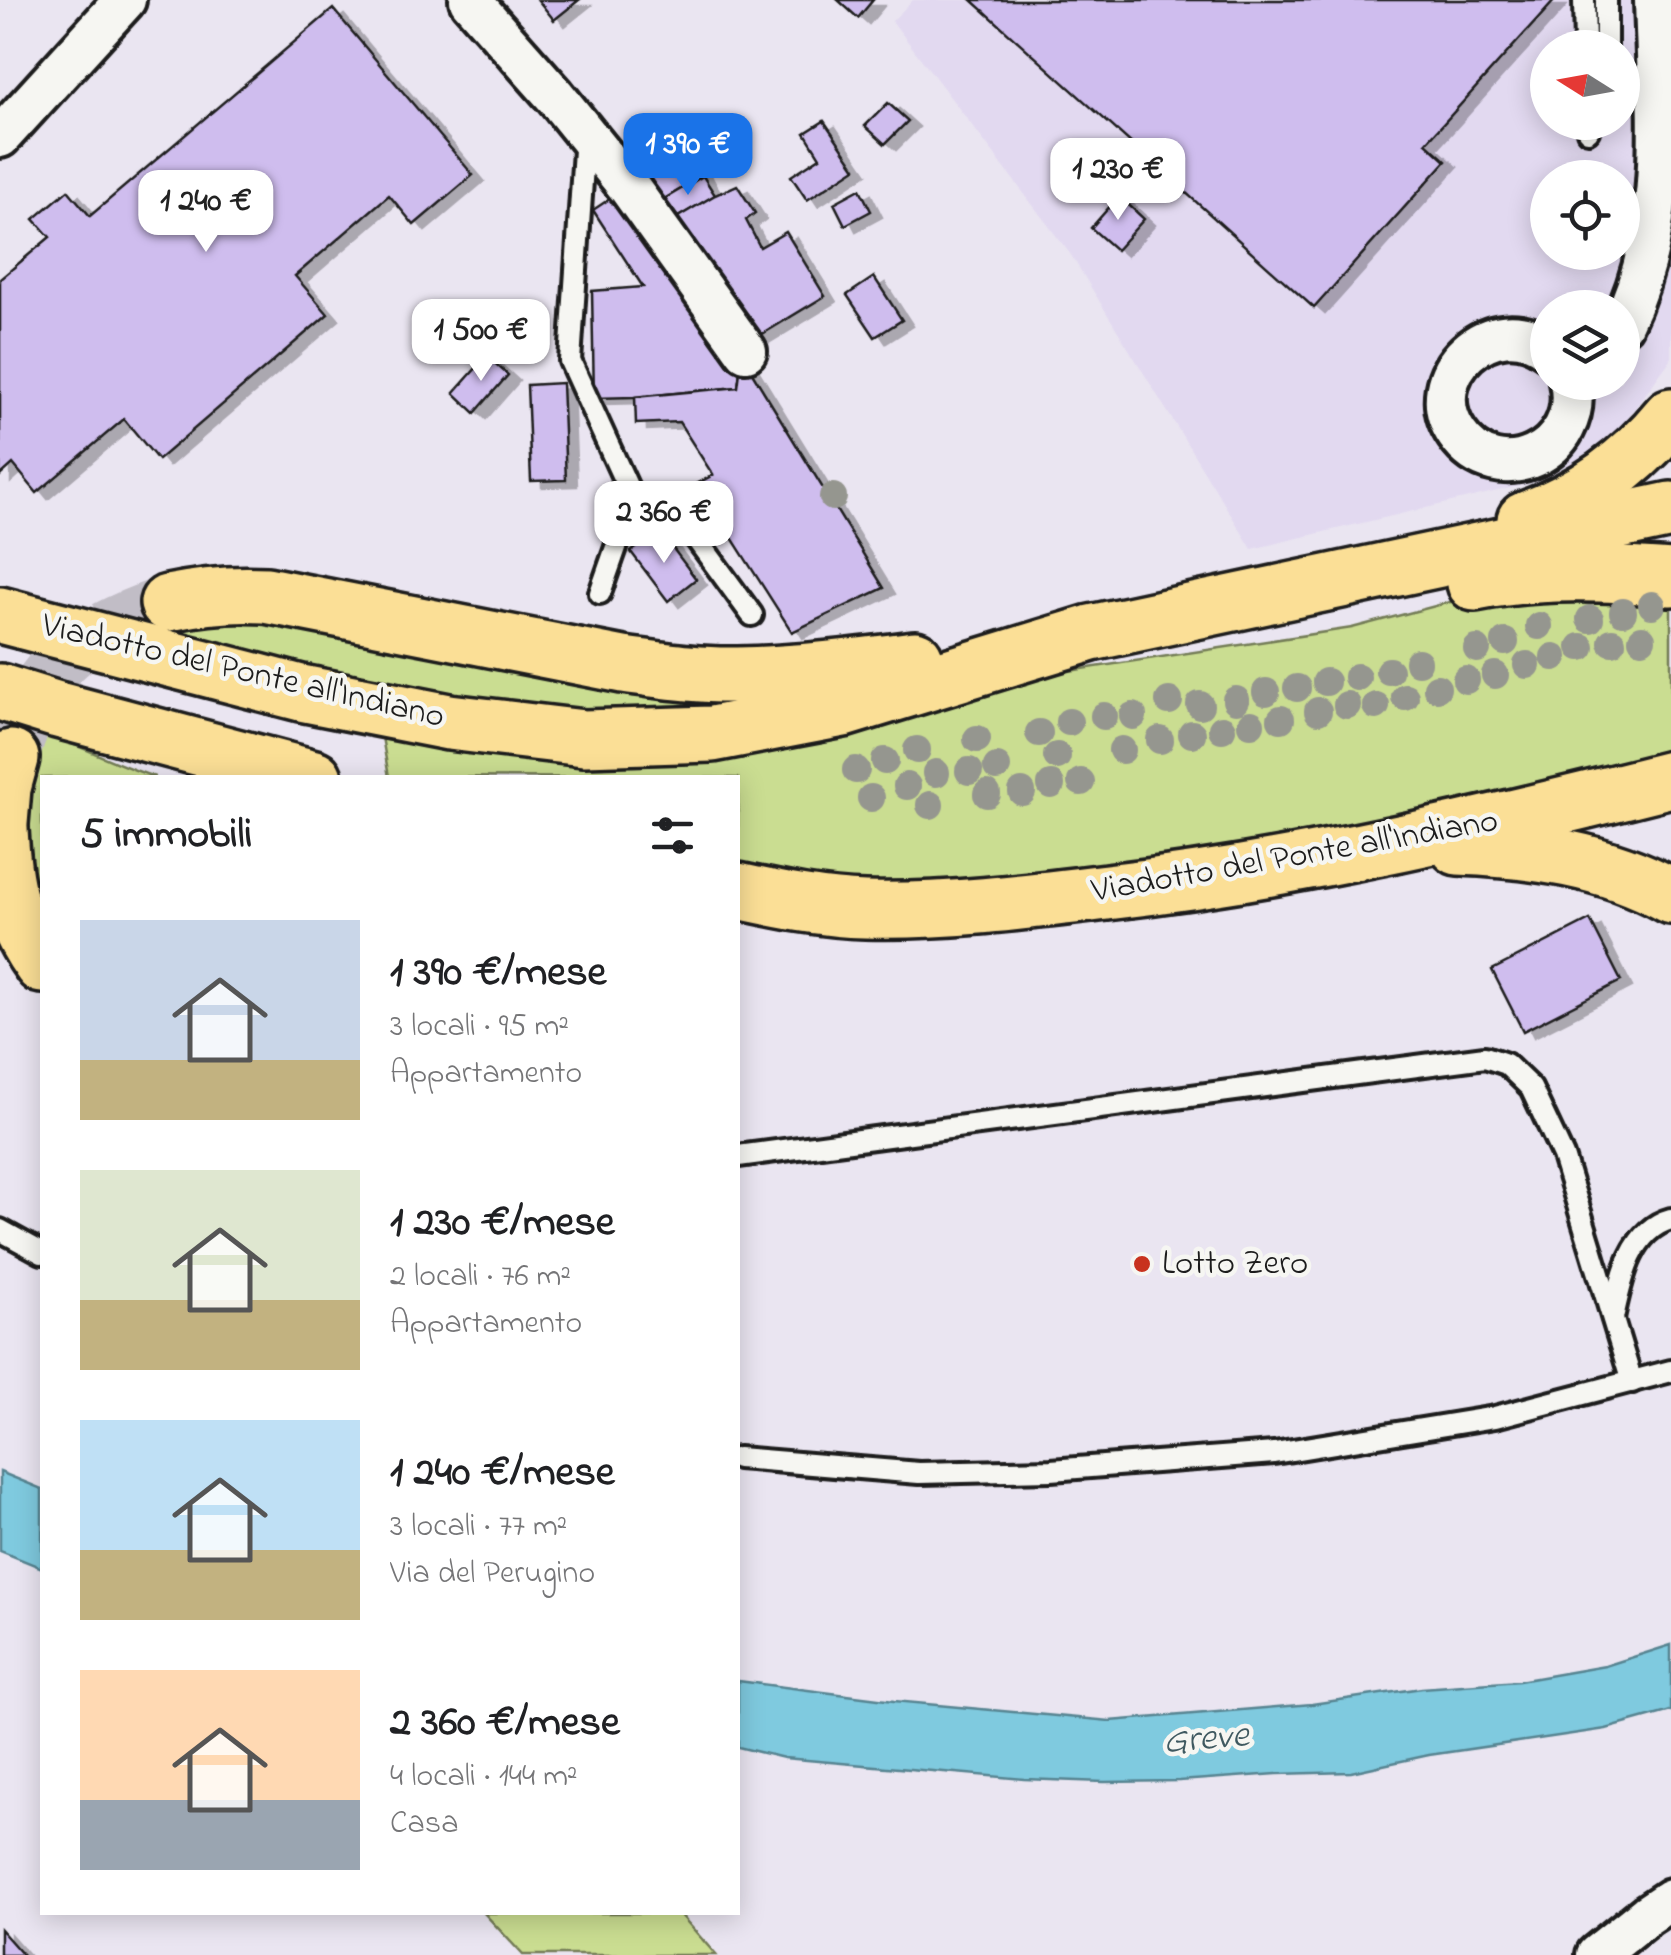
<!DOCTYPE html>
<html lang="it">
<meta charset="utf-8">
<style>
:root{--surface:#fff;--page:#f6f6f6;--text:#202124;--muted:#757577;--accent:#1a73e8}
body{margin:0;font-family:"Indie Flower",sans-serif;background:var(--page);color:var(--text);height:100vh;display:flex;flex-direction:column;font-size:38px;white-space:nowrap}
*{box-sizing:border-box;margin:0}
p{font-size:32px;color:var(--muted)}
.icon{flex:none;width:55px;height:55px;fill:none;stroke:currentColor;stroke-width:2;stroke-linecap:round;stroke-linejoin:round}
.map{position:relative;flex:1;overflow:hidden}
.sheet{position:absolute;left:40px;top:775px;width:700px;height:1140px;display:flex;flex-direction:column;background:var(--surface);border-radius:0px;box-shadow:0 5px 25px #0003}
.sheet>*{flex:none}
.needle{width:65px;rotate:281deg}
.buttons{position:absolute;left:1530px;top:30px;display:grid;gap:20px}
.buttons a{display:grid;place-items:center;width:110px;height:110px;border-radius:50%;background:var(--surface);box-shadow:0 5px 25px #0003;font-size:50px}
.price{position:absolute;translate:-50% -85px;padding:0 22px;border-radius:20px;background:#fff;color:#222;font-size:32px;line-height:65px;filter:drop-shadow(0 2px 5px #0008)}
.price::after{content:'';position:absolute;left:50%;top:60px;width:30px;height:22px;margin-left:-15px;background:inherit;clip-path:polygon(0 0,100% 0,50% 100%)}
.price.current{background:var(--accent);color:#fff}
ul{padding:0;list-style:none}
li{display:flex;align-items:center;gap:30px;height:250px;padding:0 40px}
li span{display:grid;place-items:center;flex:none;width:280px;height:200px;border-radius:0px;color:#555}
li>.icon{margin-inline-start:auto}
span .icon{width:120px;height:120px;fill:#fffc;stroke-width:1}
li b{font-size:42px}
h2{display:flex;justify-content:space-between;align-items:center;height:120px;padding:0 40px;font-size:42px}
.map>svg:first-child{display:block}
.built{fill:#e2d9f0;fill-rule:evenodd}
.green{fill:#cadd91;stroke:#737c56;stroke-width:2.5}
.water{fill:#7fcadf;stroke:#578491;stroke-width:2.5}
.building{fill:#cfbdee;stroke:#1c1c1c;stroke-width:2.5;filter:url(#shadow)}
.lines{fill:none;stroke-linecap:round;stroke-linejoin:round}
.highway-tunnel{stroke:#c1bdc6;stroke-width:55;stroke-dasharray:55 28;stroke-linecap:butt}
.lane-casing{stroke:#1c1c1c;stroke-width:28}
.street-casing{stroke:#1c1c1c;stroke-width:48}
.highway-casing{stroke:#1c1c1c;stroke-width:62}
.lane{stroke:#f6f6f2;stroke-width:20}
.street{stroke:#f6f6f2;stroke-width:40}
.highway{stroke:#fbdf96;stroke-width:55}
.tree{fill:#95968f}
.poi-dot{fill:#c8321e;stroke:#f6f6f2;stroke-width:4}
.labels{text-anchor:middle;dominant-baseline:central;stroke-width:9;stroke-linejoin:round;paint-order:stroke}
.street-label{font-size:35px;fill:#1c1c1c;stroke:#f6f6f2}
.poi-label{font-size:35px;fill:#1c1c1c;stroke:#f6f6f2;text-anchor:start}
.water-label{font-size:38px;font-style:italic;fill:#3f5960;stroke:#f6f6f2}
</style>
<div class="map">
<svg width="1671" height="1955" viewBox="0 0 1671 1955">
<defs>
<filter id="shadow"><feDropShadow dx="11" dy="6" stdDeviation="0" flood-color="#0004"/></filter>
</defs>
<rect width="100%" height="100%" fill="#eae5f1"/>
<filter id="ink" filterUnits="userSpaceOnUse"><feTurbulence type="fractalNoise" baseFrequency=".01" numOctaves="2"/><feDisplacementMap in="SourceGraphic" scale="20" xChannelSelector="R" yChannelSelector="G"/><feConvolveMatrix kernelMatrix="1 2 1 2 8 2 1 2 1" color-interpolation-filters="sRGB"/></filter>
<g filter="url(#ink)">
<!-- built -->
<path class="built" d="M 913,0 L 1671,0 L 1671,359 L 1614,437 L 1553,478 L 1252,549 L 1071,255 L 892,21 ZM 1548,48 L 1622,48 L 1622,122 L 1548,122 ZM 1548,178 L 1622,178 L 1622,252 L 1548,252 ZM 1548,308 L 1622,308 L 1622,382 L 1548,382 Z"/>
<!-- green -->
<g class="green">
<polygon points="1454,601 1671,602 1671,753 1585,775 1332,828 1189,855 943,883 854,884 738,875 738,778 389,777 381,731 924,693 1352,628"/>
<path d="M 240,617 C 333,631 424,656 517,673 C 587,686 658,695 729,700 L 648,712 L 540,707 L 410,688 L 165,634 L 170,624 Z"/>
<path d="M 46,735 C 84,746 117,765 155,777 L 42,778 L 42,915 L 31,893 L 26,839 L 27,787 Z"/>
<polygon points="484,1913 679,1913 716,1955 523,1955"/>
</g>
<!-- water -->
<g class="water">
<polygon points="0,1472 42,1489 42,1568 0,1551"/>
<polygon points="1671,1645 1671,1711 1606,1729 1429,1755 1351,1772 1277,1774 1179,1781 1104,1782 1024,1779 784,1758 738,1747 738,1681 894,1701 1110,1721 1312,1704 1422,1688 1519,1681 1605,1666"/>
</g>
<!-- building -->
<g class="building">
<polygon points="538,0 579,0 554,20"/>
<polygon points="838,0 873,0 858,18"/>
<polygon points="972,0 1555,0 1426,143 1446,161 1314,308"/>
<polygon points="333,9 473,175 414,225 389,195 295,276 328,314 158,460 124,419 37,493 13,464 0,476 0,279 50,237 34,219 68,190 90,216"/>
<polygon points="888,103 908,121 885,144 865,126"/>
<polygon points="824,121 856,168 807,200 791,176 820,157 805,133"/>
<polygon points="669,125 682,147 640,168 624,149"/>
<polygon points="689,145 703,176 661,201 640,168"/>
<polygon points="703,176 715,195 673,220 661,201"/>
<polygon points="737,185 755,213 746,220 760,247 786,232 825,296 759,336 673,220 715,195"/>
<polygon points="860,189 871,211 845,225 834,203"/>
<polygon points="623,190 742,356 738,387 635,397 594,398 592,291 643,287 593,210"/>
<polygon points="1119,196 1144,219 1116,250 1091,228"/>
<polygon points="874,277 902,320 875,337 847,295"/>
<polygon points="487,356 508,375 475,413 454,393"/>
<polygon points="742,356 884,588 792,632 722,522 712,527 689,488 713,475 679,422 636,424 635,397 738,387"/>
<polygon points="562,383 566,480 531,481 527,385"/>
<polygon points="659,530 696,579 668,601 631,552"/>
<polygon points="1590,920 1621,981 1523,1031 1492,970"/>
<polygon points="0,1929 23,1955 0,1955"/>
</g>
<g class="lines">
<!-- highway-tunnel -->
<path class="highway-tunnel" d="M 11,758 C 19,734 27,709 40,687 C 68,642 121,618 168,603"/>
<defs>
<g id="lane">
<polyline points="1584,0 1585,48"/>
<polyline points="1606,48 1606,0"/>
<polyline points="1587,122 1588,131"/>
<polyline points="585,135 570,361 633,499 600,593"/>
<polyline points="633,499 671,504 752,615"/>
<polyline points="738,1156 1485,1057 1506,1064 1531,1088 1563,1156 1632,1382"/>
<polyline points="0,1230 42,1253"/>
<path d="M 1613,1318 C 1621,1281 1630,1230 1671,1219"/>
<polyline points="738,1458 919,1473 1051,1470 1274,1453 1495,1417 1671,1371"/>
</g>
<g id="street">
<polyline points="470,0 555,96 630,189 746,351"/>
<polyline points="0,137 125,0"/>
<path d="M 1622,324 C 1671,225 1658,108 1655,0"/>
<path d="M 1548,349 C 1493,305 1417,376 1457,434 C 1497,493 1585,451 1570,382"/>
<polyline points="1597,1955 1647,1915 1671,1899"/>
</g>
<g id="highway">
<path d="M 1525,520 C 1585,497 1630,466 1671,416"/>
<path d="M 1475,583 C 1538,570 1607,573 1671,578"/>
<path d="M 168,603 C 201,596 232,593 266,595 L 623,665 C 661,670 700,676 738,675 C 798,674 856,667 915,659"/>
<polyline points="0,615 301,693 449,722 584,738 712,734 843,709 1091,633 1671,510"/>
<polyline points="0,692 58,710 314,778"/>
<polyline points="0,823 3,788 11,758"/>
<path d="M 0,829 C 3,885 9,918 42,965"/>
<path d="M 1458,847 C 1533,850 1604,859 1671,896"/>
<path d="M 738,891 C 779,900 823,909 865,910 C 946,912 1026,902 1107,892 C 1298,870 1485,826 1671,779"/>
</g>
</defs>
<!-- lane casing -->
<use href="#lane" class="lane-casing"/>
<!-- street casing -->
<use href="#street" class="street-casing"/>
<!-- highway casing -->
<use href="#highway" class="highway-casing"/>
<!-- lane -->
<use href="#lane" class="lane"/>
<!-- street -->
<use href="#street" class="street"/>
<!-- highway -->
<use href="#highway" class="highway"/>
</g>
<!-- trees -->
<g class="tree">
<circle cx="833" cy="497" r="14"/>
<circle cx="1652" cy="605" r="14"/>
<circle cx="1623" cy="612" r="14"/>
<circle cx="1590" cy="619" r="14"/>
<circle cx="1539" cy="626" r="14"/>
<circle cx="1642" cy="639" r="14"/>
<circle cx="1505" cy="642" r="14"/>
<circle cx="1612" cy="642" r="14"/>
<circle cx="1581" cy="647" r="14"/>
<circle cx="1477" cy="649" r="14"/>
<circle cx="1554" cy="657" r="14"/>
<circle cx="1418" cy="662" r="14"/>
<circle cx="1527" cy="665" r="14"/>
<circle cx="1389" cy="671" r="14"/>
<circle cx="1495" cy="675" r="14"/>
<circle cx="1357" cy="677" r="14"/>
<circle cx="1466" cy="680" r="14"/>
<circle cx="1326" cy="682" r="14"/>
<circle cx="1297" cy="688" r="14"/>
<circle cx="1437" cy="688" r="14"/>
<circle cx="1266" cy="692" r="14"/>
<circle cx="1405" cy="697" r="14"/>
<circle cx="1236" cy="700" r="14"/>
<circle cx="1169" cy="701" r="14"/>
<circle cx="1200" cy="705" r="14"/>
<circle cx="1347" cy="705" r="14"/>
<circle cx="1376" cy="706" r="14"/>
<circle cx="1318" cy="711" r="14"/>
<circle cx="1104" cy="716" r="14"/>
<circle cx="1133" cy="716" r="14"/>
<circle cx="1281" cy="719" r="14"/>
<circle cx="1069" cy="722" r="14"/>
<circle cx="1251" cy="724" r="14"/>
<circle cx="1222" cy="729" r="14"/>
<circle cx="1039" cy="733" r="14"/>
<circle cx="1192" cy="734" r="14"/>
<circle cx="977" cy="739" r="14"/>
<circle cx="1160" cy="740" r="14"/>
<circle cx="917" cy="750" r="14"/>
<circle cx="1122" cy="750" r="14"/>
<circle cx="1057" cy="756" r="14"/>
<circle cx="885" cy="761" r="14"/>
<circle cx="997" cy="767" r="14"/>
<circle cx="856" cy="770" r="14"/>
<circle cx="969" cy="771" r="14"/>
<circle cx="936" cy="773" r="14"/>
<circle cx="1081" cy="782" r="14"/>
<circle cx="1051" cy="785" r="14"/>
<circle cx="907" cy="786" r="14"/>
<circle cx="1022" cy="792" r="14"/>
<circle cx="987" cy="794" r="14"/>
<circle cx="871" cy="798" r="14"/>
<circle cx="930" cy="805" r="14"/>
</g>
</g>
<!-- markers -->
<circle class="poi-dot" cx="1142" cy="1264" r="10"/>
<g class="labels">
<!-- street labels -->
<g class="street-label">
<text transform="translate(243 672) rotate(13)">Viadotto del Ponte all'Indiano</text>
<text transform="translate(1295 857) rotate(-10)">Viadotto del Ponte all'Indiano</text>
</g>
<!-- poi labels -->
<g class="poi-label">
<text x="1162" y="1264">Lotto Zero</text>
</g>
<!-- water labels -->
<g class="water-label">
<text transform="translate(1206 1740) rotate(-5)">Greve</text>
</g>
</g>
</svg>
<div class="buttons">
<a><svg class="needle" viewBox="-14 -14 28 28"><path d="M0-13l5 13h-10z" fill="#e53935"/><path d="M0 13l5-13h-10z" fill="#757577"/></svg></a>
<a><svg class="icon" aria-label="locate" viewBox="0 0 24 24"><circle cx="12" cy="12" r="6"/><path d="M12 2v4M12 18v4M2 12h4M18 12h4"/></svg></a>
<a><svg class="icon" aria-label="layers" viewBox="0 0 24 24"><path d="M12 4l9 5-9 5-9-5zM3 14l9 5 9-5"/></svg></a>
</div>
<b class="price current" style="left:688px;top:198px">1 390 €</b>
<b class="price" style="left:1118px;top:223px">1 230 €</b>
<b class="price" style="left:206px;top:255px">1 240 €</b>
<b class="price" style="left:481px;top:384px">1 500 €</b>
<b class="price" style="left:664px;top:566px">2 360 €</b>
<section class="sheet">
<h2>5 immobili<svg class="icon" aria-label="filters" viewBox="0 0 24 24"><path d="M4 7h16M4 17h16"/><circle cx="9" cy="7" r="2"/><circle cx="15" cy="17" r="2"/></svg></h2>
<ul>
<li><span style="background:linear-gradient(#c9d6e8 70%,#c2b280 0)"><svg class="icon" aria-label="home" viewBox="0 0 24 24"><path d="M3 11l9-7 9 7M6 9v11h12V9"/></svg></span><div><b>1 390 €/mese</b><p>3 locali · 95 m²</p><p>Appartamento</p></div></li>
<li><span style="background:linear-gradient(#dfe7d0 65%,#c2b280 0)"><svg class="icon" aria-label="home" viewBox="0 0 24 24"><path d="M3 11l9-7 9 7M6 9v11h12V9"/></svg></span><div><b>1 230 €/mese</b><p>2 locali · 76 m²</p><p>Appartamento</p></div></li>
<li><span style="background:linear-gradient(#bfe0f5 65%,#c2b280 0)"><svg class="icon" aria-label="home" viewBox="0 0 24 24"><path d="M3 11l9-7 9 7M6 9v11h12V9"/></svg></span><div><b>1 240 €/mese</b><p>3 locali · 77 m²</p><p>Via del Perugino</p></div></li>
<li><span style="background:linear-gradient(#ffd9b3 65%,#9aa5b1 0)"><svg class="icon" aria-label="home" viewBox="0 0 24 24"><path d="M3 11l9-7 9 7M6 9v11h12V9"/></svg></span><div><b>2 360 €/mese</b><p>4 locali · 144 m²</p><p>Casa</p></div></li>
</ul>
</section>
</div>
